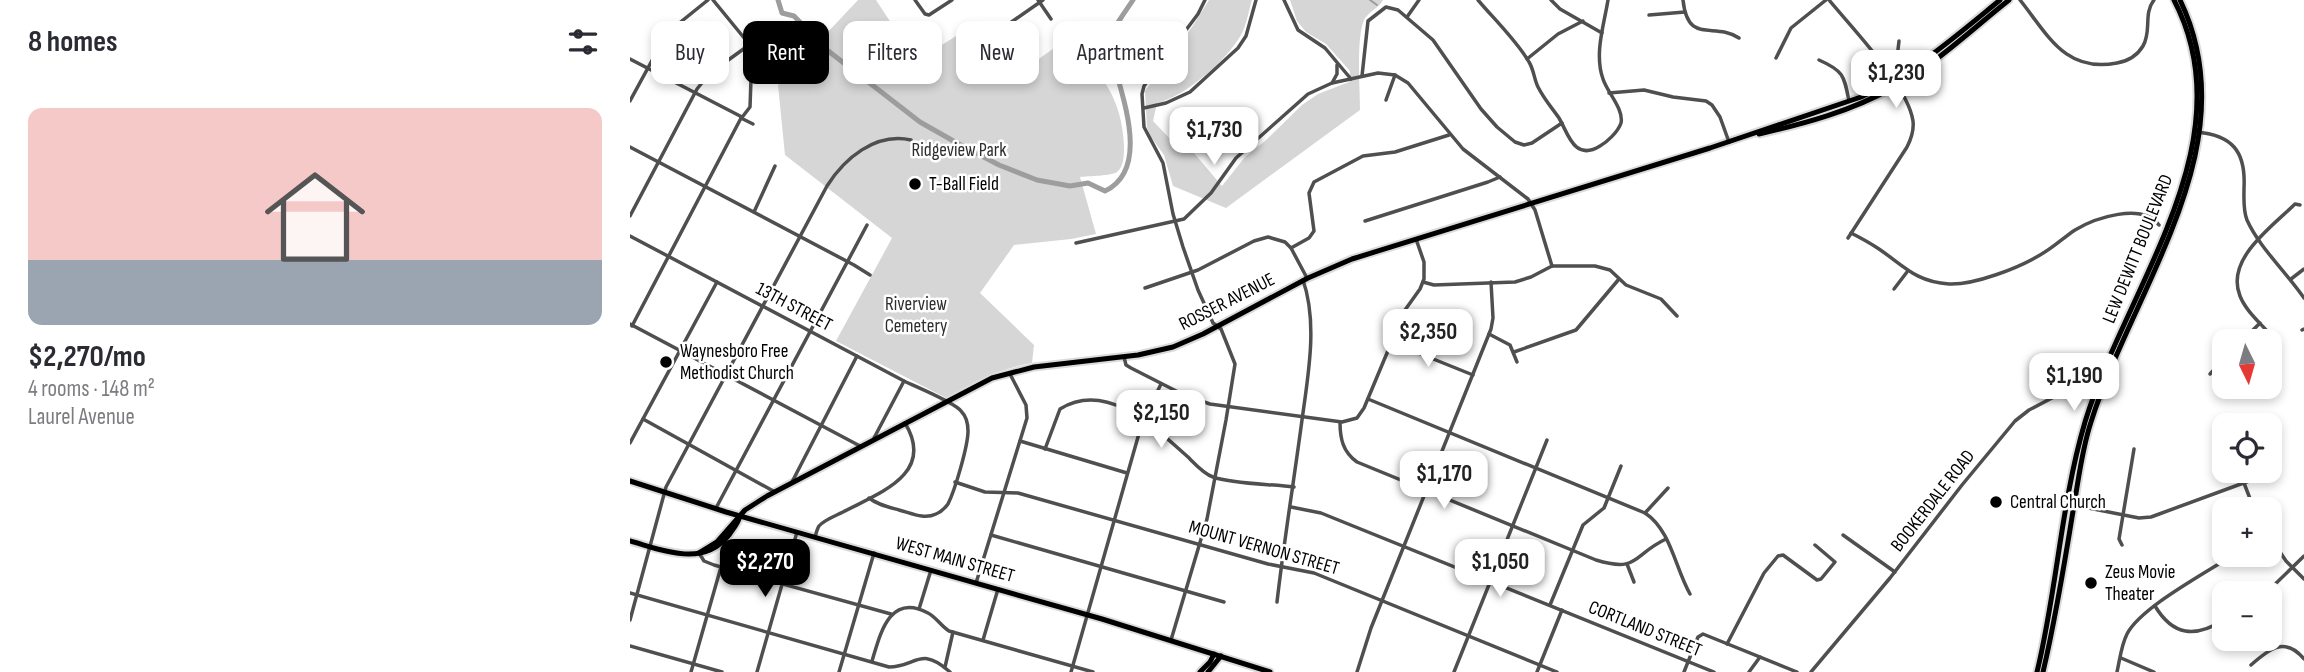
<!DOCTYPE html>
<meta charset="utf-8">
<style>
:root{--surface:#fff;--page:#f2f2f3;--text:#2b2b33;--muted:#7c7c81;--accent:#000}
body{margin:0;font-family:"Sofia Sans Condensed",sans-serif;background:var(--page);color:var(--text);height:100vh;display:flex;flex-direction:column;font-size:26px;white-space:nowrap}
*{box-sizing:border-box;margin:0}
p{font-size:23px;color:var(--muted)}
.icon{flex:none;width:38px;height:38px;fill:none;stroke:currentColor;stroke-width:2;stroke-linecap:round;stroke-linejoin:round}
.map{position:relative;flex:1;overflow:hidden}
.panel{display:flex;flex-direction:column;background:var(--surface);width:630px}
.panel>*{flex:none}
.banner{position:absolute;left:21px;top:21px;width:665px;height:63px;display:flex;gap:14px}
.needle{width:46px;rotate:175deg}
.fabs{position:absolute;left:1582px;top:329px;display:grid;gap:14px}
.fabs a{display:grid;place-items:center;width:70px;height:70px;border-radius:14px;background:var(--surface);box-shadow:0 4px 10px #0003;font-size:35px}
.price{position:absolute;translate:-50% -60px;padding:0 16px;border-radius:14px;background:#fff;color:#222;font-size:23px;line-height:46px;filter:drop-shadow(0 2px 4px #0008)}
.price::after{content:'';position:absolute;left:50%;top:42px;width:21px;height:16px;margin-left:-10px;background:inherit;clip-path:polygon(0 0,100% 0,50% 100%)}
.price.current{background:var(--accent);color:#fff}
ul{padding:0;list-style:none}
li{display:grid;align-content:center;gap:14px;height:371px;padding:0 28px}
li span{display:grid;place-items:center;height:217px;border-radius:14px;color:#555}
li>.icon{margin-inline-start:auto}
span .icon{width:126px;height:126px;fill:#fffc;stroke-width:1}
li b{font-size:30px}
h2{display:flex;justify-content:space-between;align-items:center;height:84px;padding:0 28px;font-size:30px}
.chip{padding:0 24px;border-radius:14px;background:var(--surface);box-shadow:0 4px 10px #0003;font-size:24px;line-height:63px}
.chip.current{background:var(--accent);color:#fff}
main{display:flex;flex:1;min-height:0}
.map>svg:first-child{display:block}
.green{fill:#d6d6d6}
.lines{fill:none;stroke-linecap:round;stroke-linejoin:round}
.stream{stroke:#9d9d9d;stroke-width:2}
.river{stroke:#9d9d9d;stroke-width:5}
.major-casing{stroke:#dbdbdb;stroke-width:9}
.minor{stroke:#4f4f4f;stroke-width:3.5}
.major{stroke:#000;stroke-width:5}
.poi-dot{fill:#000;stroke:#fff;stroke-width:2.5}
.labels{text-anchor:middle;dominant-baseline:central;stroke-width:5;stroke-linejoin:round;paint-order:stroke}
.park-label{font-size:19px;fill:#2d2d2d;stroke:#fff}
.poi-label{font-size:19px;fill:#000;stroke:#fff;text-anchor:start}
.street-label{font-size:19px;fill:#000;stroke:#fff}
</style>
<main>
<section class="panel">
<h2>8 homes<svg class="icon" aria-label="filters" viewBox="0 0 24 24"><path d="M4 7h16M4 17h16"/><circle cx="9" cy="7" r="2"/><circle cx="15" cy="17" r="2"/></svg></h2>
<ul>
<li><span style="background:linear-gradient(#f6c9c9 70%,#9aa5b1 0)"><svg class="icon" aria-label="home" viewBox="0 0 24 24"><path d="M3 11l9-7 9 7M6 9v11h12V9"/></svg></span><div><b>$2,270/mo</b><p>4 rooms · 148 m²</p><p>Laurel Avenue</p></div></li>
</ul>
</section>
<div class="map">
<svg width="1674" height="672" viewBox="0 0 1674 672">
<rect width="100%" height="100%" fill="#fff"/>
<!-- green -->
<g class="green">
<path d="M 228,0 L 246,0 L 286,61 L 331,33 L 390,72 L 440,37 C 470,74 492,96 494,146 C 494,154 494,167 487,172 C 482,176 458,176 450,177 L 466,234 L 441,239 L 384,245 L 350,293 L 404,345 L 402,363 C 368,369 346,381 316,398 L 206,341 L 262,238 L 155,155 L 148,85 Z"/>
<path d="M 579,0 L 622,0 C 619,10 617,22 613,31 C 601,57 555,97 527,103 L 523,121 L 543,142 L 564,153 L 592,186 L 615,157 L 635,141 L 672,105 L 688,94 L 719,82 L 720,71 L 696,44 L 676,32 L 667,21 L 660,0 L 753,0 C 749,8 738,12 734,20 C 726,39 730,88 730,110 L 596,208 L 543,186 L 534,155 L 521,137 L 517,127 L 515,91 L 562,27 Z"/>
</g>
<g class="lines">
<!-- stream -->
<polyline class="stream" points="740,0 747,5"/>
<!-- river -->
<path class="river" d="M 148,0 L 152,13 L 164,16 L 197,50 L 290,122 L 327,143 L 369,165 L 407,180 L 440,186 L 458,183 L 475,191 C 519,170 494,102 485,68 C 483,61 479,54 478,47 C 477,35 496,11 503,0"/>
<defs>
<g id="major">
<path d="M 1129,134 C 1173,124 1222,111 1262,88 C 1305,65 1341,30 1379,0"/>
<polyline points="0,481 96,512 472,619 640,672"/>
<path d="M 0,541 C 33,550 73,568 99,535 C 103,529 108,524 110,516"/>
<path d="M 69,553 L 87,542 L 115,510 L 137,496 L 362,378 L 404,367 L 508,355 L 543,347 L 573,334 L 678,278 L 722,259 L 1080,148 L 1231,97 C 1284,73 1326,36 1370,0"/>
<polyline points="570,672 580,662 584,654"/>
<polyline points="578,672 591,656"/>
<path d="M 1407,672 C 1427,590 1431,503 1455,422 C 1495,289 1618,142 1544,0"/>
<path d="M 1413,672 C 1426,617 1435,561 1444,505 C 1449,477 1452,449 1461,422 C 1503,287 1620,145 1550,0"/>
</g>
</defs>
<!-- major casing -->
<use href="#major" class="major-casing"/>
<!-- minor -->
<g class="minor">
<polyline points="285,0 295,14 299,15 322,0"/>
<polyline points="408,0 421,19"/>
<polyline points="654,0 668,30 695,48 721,79"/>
<path d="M 848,0 C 864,19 887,41 899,62 C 904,70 904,79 908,87 C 914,99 922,108 929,118 C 938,133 944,162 970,146 C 977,142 988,132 991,123 C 994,109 977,92 973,79 C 964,54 974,25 978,0"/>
<polyline points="921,0 930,9 972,33"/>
<path d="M 1053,0 C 1058,46 1084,21 1109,38"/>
<path d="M 1199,0 C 1222,28 1278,86 1283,121 C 1284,129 1281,139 1277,147 L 1218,238"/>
<path d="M 1390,0 C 1418,35 1435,73 1487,63 C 1498,61 1507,56 1513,46 C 1522,31 1513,14 1524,0"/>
<polyline points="1019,15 1055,12"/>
<polyline points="777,17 789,0"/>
<polyline points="375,26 387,43"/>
<polyline points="360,37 413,0"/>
<polyline points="1146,58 1161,28 1196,0"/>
<polyline points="0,59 112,117"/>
<polyline points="897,59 928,34 953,21"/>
<path d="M 1189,60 C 1214,71 1214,76 1219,101"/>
<polyline points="1258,73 1267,58 1269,41"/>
<polyline points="732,76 738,21 756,7 768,10 803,40 851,109 867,127 885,142 894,145 902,143 932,123"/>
<polyline points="702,83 707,74 707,65"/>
<polyline points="979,93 1014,90 1043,97 1076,101 1082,105 1090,117 1099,142"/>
<polyline points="756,100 765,75"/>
<polyline points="0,101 37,33 78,0"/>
<polyline points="514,108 536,103 560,92 608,48 616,36 626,0"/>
<polyline points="111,118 123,124"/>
<path d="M 1566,132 C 1602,135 1616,151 1614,188 C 1614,199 1613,210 1617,220 C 1629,247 1657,273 1674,298"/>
<polyline points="0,147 224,265 240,275"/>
<polyline points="124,212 145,166"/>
<polyline points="0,216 67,89 79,74 119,45"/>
<polyline points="735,221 858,182 870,177"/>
<path d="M 1221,233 C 1231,238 1240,243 1249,249 C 1274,266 1286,282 1319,284 C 1345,285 1388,268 1410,255 C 1423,248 1433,238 1445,230 C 1465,218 1512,202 1529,225"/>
<path d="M 0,236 L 274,381 C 286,387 324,402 331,411 C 336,416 338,423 338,431 C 338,446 325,490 318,504 C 315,508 311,512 306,514 C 294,520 281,513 269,510 C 258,507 248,505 239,498"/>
<polyline points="446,243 554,219 581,193 606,158 678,94 702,83 748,73 765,75 778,83 833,149 898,199 905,210 922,266"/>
<polyline points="661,248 679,238 684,231 679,193 684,182 733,156 765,152 819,135"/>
<polyline points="1661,279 1674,269"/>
<polyline points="793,282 804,285 885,282 901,277 922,266 965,266 980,270 996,285 1031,299 1047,316"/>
<polyline points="515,288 568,270 624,241 638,237 655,242 661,248 677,278"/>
<polyline points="1264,289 1277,272"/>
<polyline points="0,324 230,446"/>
<polyline points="2,326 110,120 120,107 122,52 115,39 83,0"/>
<polyline points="1672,330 1674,329"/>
<path d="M 1637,331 C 1627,320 1615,309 1610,296 C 1595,259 1642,227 1665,204 L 1670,205"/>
<polyline points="859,334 880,345 887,362"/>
<polyline points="1612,341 1630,323"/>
<polyline points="761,342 843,375"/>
<polyline points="884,352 946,330 989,279"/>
<polyline points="494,357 496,365 501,368 556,396 580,404 712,422 727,418 734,408 775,310 790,289 794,279 794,262 786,239"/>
<polyline points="1580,374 1594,359"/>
<path d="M 738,399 L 1015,513 C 1041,530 1045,568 1060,594"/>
<polyline points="13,419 145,492"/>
<path d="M 710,422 C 710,439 713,452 727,462 L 966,560 C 1009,573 1002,555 1036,539"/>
<polyline points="244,438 274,381"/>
<polyline points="390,441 497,473"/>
<polyline points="0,443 87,282"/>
<path d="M 415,449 L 430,409 C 477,380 525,428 558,457 C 565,464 574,474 583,477 C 603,484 641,484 664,487"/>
<polyline points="162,482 227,356"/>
<polyline points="325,482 355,492 388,493 638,564 684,573 927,672"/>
<polyline points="1614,483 1624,509"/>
<polyline points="1438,504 1509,518 1521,517 1619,481 1628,471"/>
<polyline points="661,507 691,513 1084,672"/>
<polyline points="86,508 237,225"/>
<polyline points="1015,513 1038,488"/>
<polyline points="1640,528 1648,520"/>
<polyline points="361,535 594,602"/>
<polyline points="1213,535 1265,572"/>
<path d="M 185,537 C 186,534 187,529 189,526 C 194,520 205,516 213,512 C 249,493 306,474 275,423"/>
<polyline points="1640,537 1656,561 1674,579"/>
<polyline points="1492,545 1489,539 1504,449"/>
<polyline points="69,553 74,561 84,565 261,614"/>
<polyline points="997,564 1004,582"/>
<polyline points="346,583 397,418 396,405 380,374"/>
<path d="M 0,593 L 259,667 C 286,667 290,645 320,672"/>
<polyline points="1636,593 1674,556"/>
<path d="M 647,602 C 654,541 664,480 672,420 C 678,376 688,323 673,280"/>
<polyline points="920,605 953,525 974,508 991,466"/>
<path d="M 1525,606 C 1543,636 1565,638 1594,620"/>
<polyline points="289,609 301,570"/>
<path d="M 0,620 L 36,487 L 197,186 C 214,159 245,132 281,140"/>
<polyline points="353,640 368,589"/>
<polyline points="541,640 577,519 596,420 605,364 591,329 583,323 568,290 553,247 543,214 533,163 514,127 512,94 514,86 568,14 575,0"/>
<polyline points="1097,644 1134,573 1148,556 1153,555 1187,580 1191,579 1205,562 1185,545"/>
<polyline points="0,646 92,672"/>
<polyline points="1491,658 1524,672"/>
<path d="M 242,661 C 250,635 259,592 298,613 C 306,617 311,626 319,631 L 463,672"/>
<path d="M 1621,665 C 1639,649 1655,636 1674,659"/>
<polyline points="315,667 323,632"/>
<polyline points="61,672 91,567"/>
<polyline points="127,672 167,532"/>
<polyline points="209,672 244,553"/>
<polyline points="441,672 512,423 531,384"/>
<polyline points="727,672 741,628 861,329 863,318 861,282"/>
<polyline points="824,672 917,440"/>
<polyline points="907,672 932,610"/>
<polyline points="1054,672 1068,637 1073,634 1167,672"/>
<polyline points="1119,672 1130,657"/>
<polyline points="1181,672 1260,578 1332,485 1385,421 1399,410 1437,390 1453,388 1466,392"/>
<path d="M 1487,672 C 1490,659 1491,646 1497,634 C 1511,607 1576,573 1603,555"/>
</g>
<!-- major -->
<use href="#major" class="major"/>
</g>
<!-- markers -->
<g class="poi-dot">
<circle cx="285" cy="184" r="7"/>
<circle cx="36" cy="362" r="7"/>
<circle cx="1366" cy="502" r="7"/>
<circle cx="1461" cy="583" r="7"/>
</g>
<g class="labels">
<!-- park labels -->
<g class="park-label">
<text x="329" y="150">Ridgeview Park</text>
<text x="286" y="304">Riverview<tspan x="286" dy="22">Cemetery</tspan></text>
</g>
<!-- poi labels -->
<g class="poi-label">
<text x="299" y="184">T-Ball Field</text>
<text x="50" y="351">Waynesboro Free<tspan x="50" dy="22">Methodist Church</tspan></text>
<text x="1380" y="502">Central Church</text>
<text x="1475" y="572">Zeus Movie<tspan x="1475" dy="22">Theater</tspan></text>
</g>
<!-- street labels -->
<g class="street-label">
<text transform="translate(1508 249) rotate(-68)">LEW DEWITT BOULEVARD</text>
<text transform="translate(597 302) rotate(-27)">ROSSER AVENUE</text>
<text transform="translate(164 307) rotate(28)">13TH STREET</text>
<text transform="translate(1303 501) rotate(-52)">BOOKERDALE ROAD</text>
<text transform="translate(634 548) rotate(16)">MOUNT VERNON STREET</text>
<text transform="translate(325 560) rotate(16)">WEST MAIN STREET</text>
<text transform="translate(1015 629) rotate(22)">CORTLAND STREET</text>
</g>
</g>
</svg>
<div class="fabs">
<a><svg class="needle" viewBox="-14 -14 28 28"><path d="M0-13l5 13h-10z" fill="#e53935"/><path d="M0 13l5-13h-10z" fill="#7c7c81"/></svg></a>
<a><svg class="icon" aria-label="locate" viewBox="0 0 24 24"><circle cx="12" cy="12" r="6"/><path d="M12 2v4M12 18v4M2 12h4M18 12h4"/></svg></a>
<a>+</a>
<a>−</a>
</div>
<b class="price" style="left:1266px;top:110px">$1,230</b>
<b class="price" style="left:584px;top:167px">$1,730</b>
<b class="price" style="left:798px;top:369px">$2,350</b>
<b class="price" style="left:1444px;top:413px">$1,190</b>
<b class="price" style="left:531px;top:450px">$2,150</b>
<b class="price" style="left:814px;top:511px">$1,170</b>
<b class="price current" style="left:135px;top:599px">$2,270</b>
<b class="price" style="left:870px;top:599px">$1,050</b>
<div class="banner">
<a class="chip">Buy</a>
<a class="chip current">Rent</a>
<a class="chip">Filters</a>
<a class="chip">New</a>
<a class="chip">Apartment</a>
</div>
</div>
</main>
